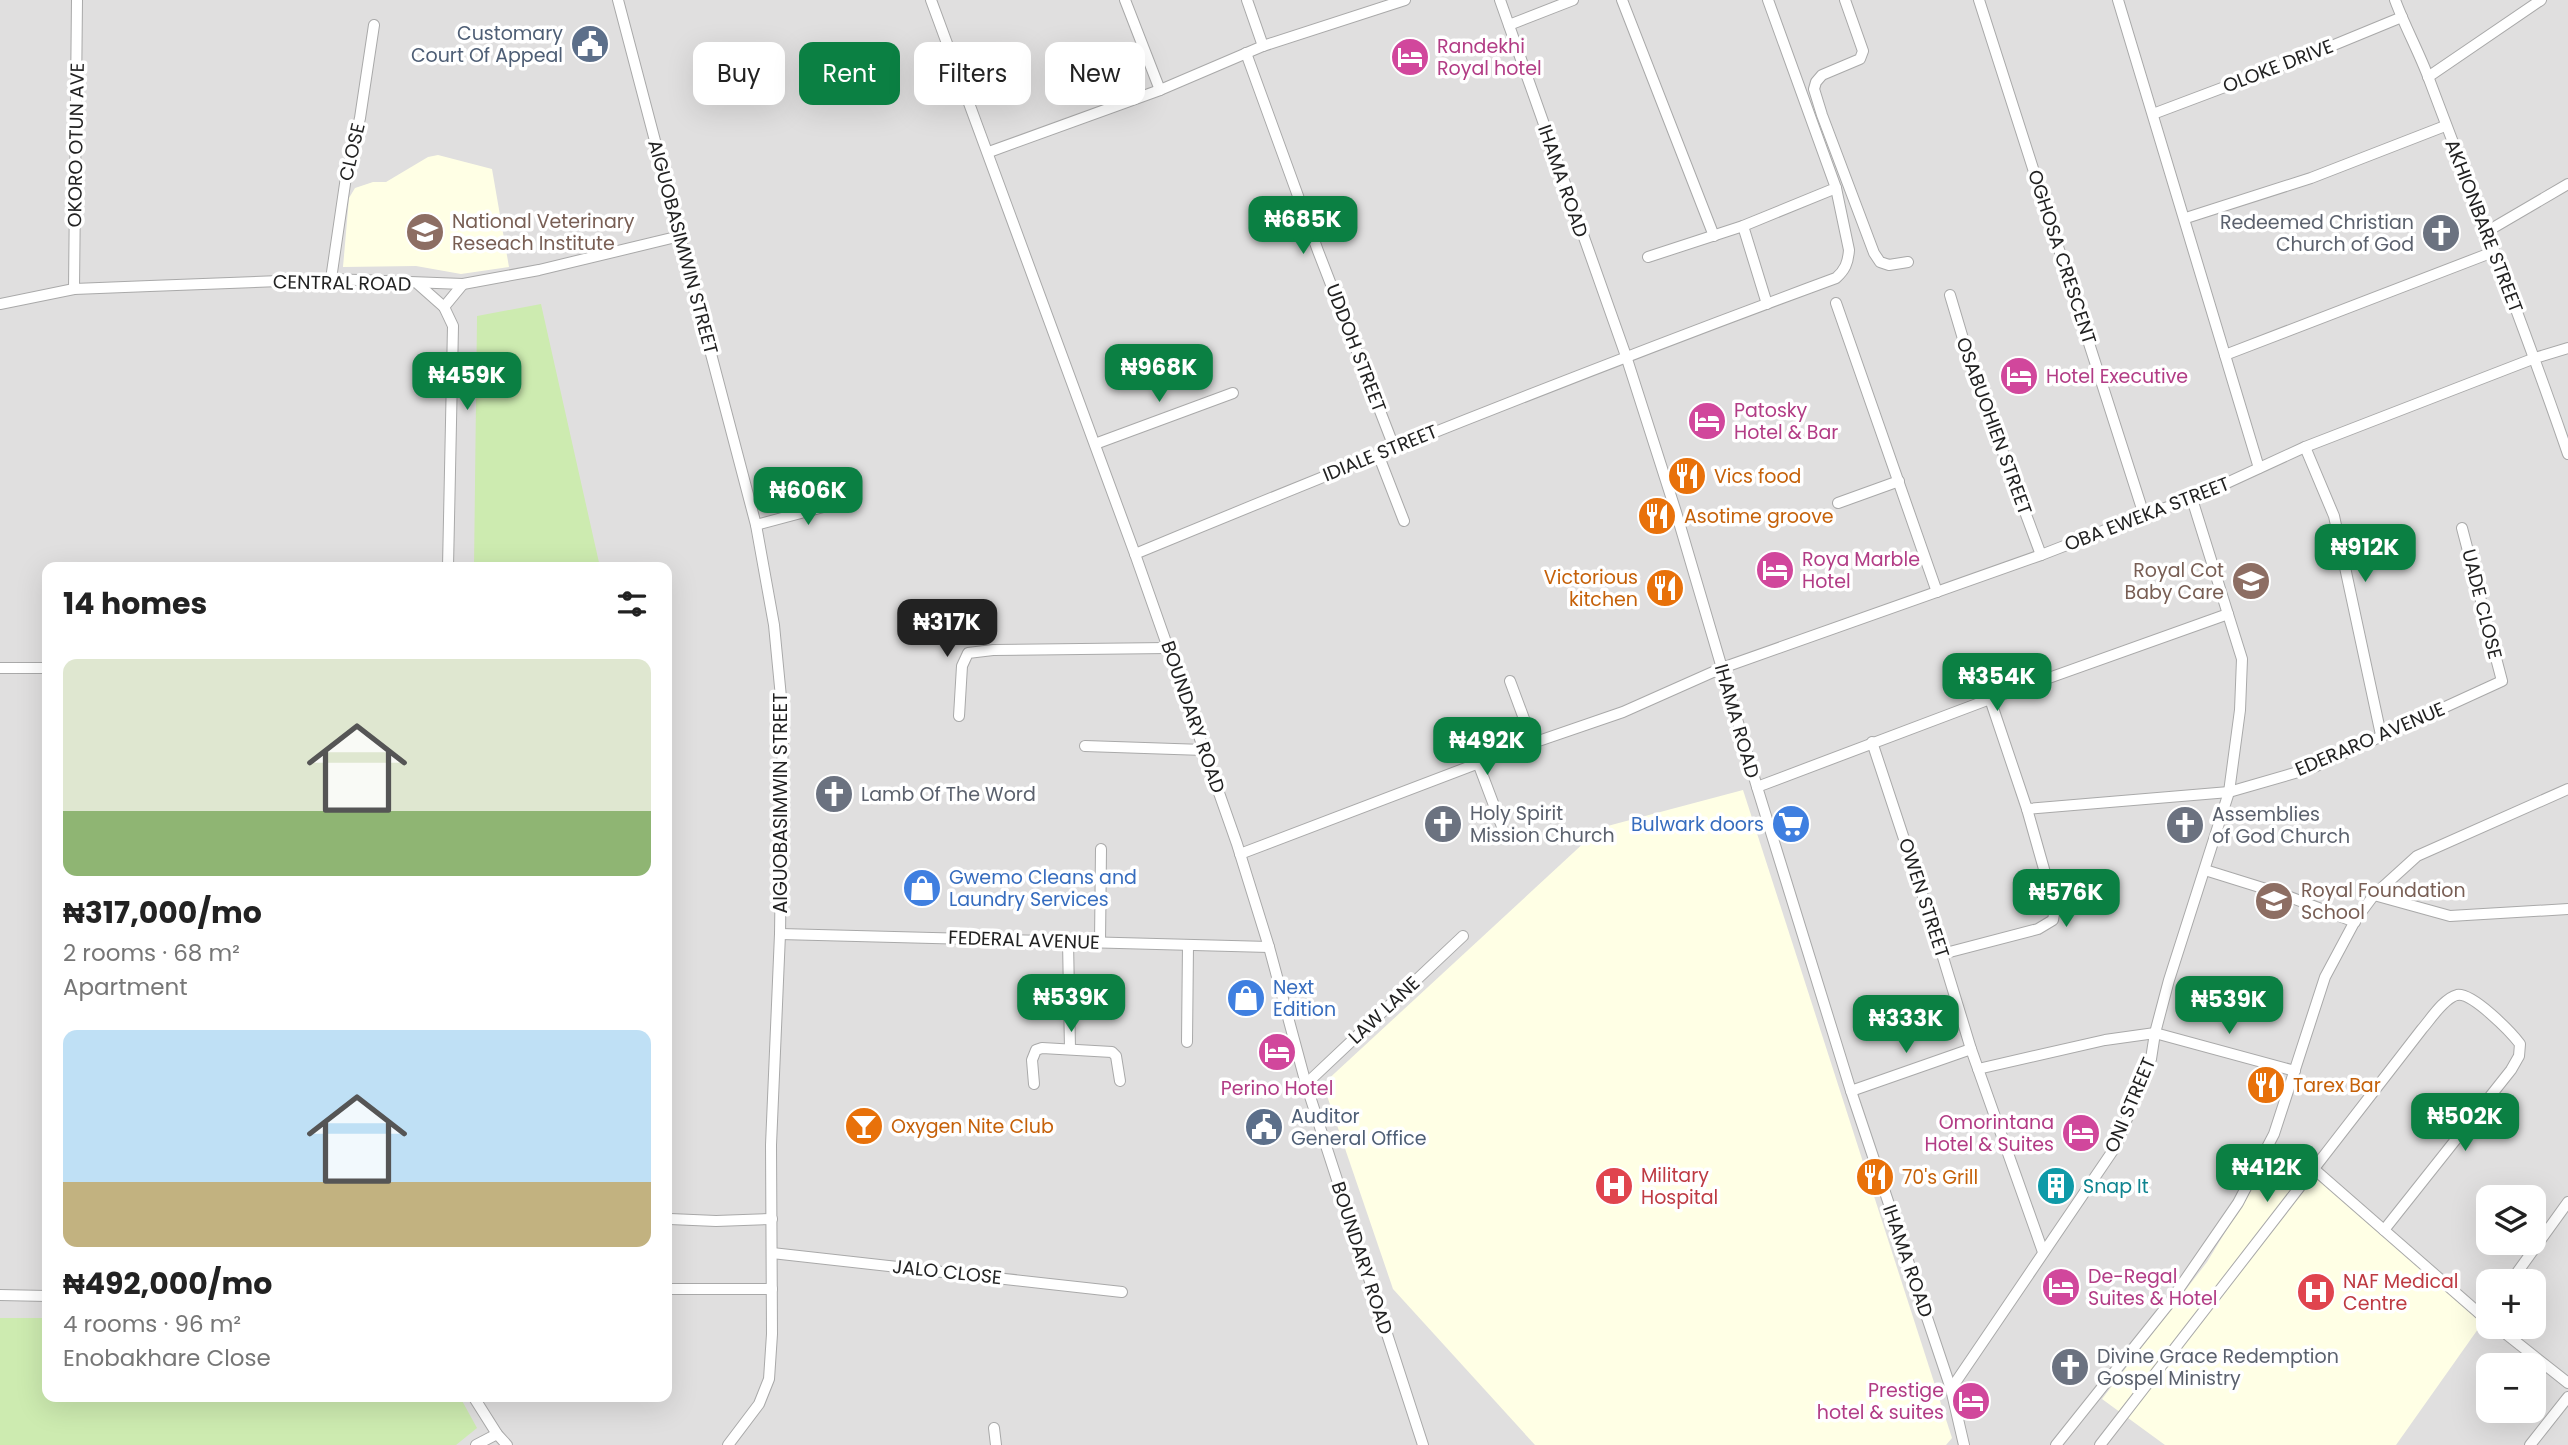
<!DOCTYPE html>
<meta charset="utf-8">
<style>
:root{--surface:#fff;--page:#f2f2f2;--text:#222;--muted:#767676;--accent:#0b8043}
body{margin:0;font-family:Poppins,sans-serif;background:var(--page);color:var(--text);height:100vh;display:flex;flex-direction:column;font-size:26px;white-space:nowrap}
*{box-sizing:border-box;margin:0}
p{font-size:23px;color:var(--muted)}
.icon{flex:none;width:38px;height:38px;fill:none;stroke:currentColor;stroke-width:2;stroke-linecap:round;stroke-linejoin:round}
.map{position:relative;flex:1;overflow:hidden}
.drawer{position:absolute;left:42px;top:562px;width:630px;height:840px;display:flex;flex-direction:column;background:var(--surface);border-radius:14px;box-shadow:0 7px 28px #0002}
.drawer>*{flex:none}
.guide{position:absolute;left:693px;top:42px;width:665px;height:63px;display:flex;gap:14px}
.controls{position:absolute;left:2476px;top:1185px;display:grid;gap:14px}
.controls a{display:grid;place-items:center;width:70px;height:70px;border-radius:14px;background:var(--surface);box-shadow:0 7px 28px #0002;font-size:35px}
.price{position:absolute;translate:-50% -60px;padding:0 16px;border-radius:14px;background:var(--accent);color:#fff;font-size:23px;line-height:46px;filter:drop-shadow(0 2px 4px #0008)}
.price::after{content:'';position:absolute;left:50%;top:42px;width:21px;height:16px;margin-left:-10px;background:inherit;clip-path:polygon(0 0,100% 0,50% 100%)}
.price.selected{background:#222;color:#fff}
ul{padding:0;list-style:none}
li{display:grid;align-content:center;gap:14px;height:371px;padding:0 21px}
li span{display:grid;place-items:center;height:217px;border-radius:14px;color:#555}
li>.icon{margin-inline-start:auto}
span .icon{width:126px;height:126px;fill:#fffc;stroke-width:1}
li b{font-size:30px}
h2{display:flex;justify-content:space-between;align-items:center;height:84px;padding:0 21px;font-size:30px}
.pill{padding:0 24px;border-radius:14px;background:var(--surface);box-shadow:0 7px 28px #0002;font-size:24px;line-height:63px}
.pill.selected{background:var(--accent);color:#fff}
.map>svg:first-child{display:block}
.residential{fill:#e0dfdf;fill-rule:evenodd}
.education{fill:#ffffe5}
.grass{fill:#cdebb0}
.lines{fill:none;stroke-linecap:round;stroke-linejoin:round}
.minor-casing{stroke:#a9a9a9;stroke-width:12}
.minor{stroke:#fff;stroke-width:10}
.labels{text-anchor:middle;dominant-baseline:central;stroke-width:7;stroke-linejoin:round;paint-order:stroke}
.service-label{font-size:19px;fill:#4e5e75;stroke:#fff;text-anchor:end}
.hotel-label{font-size:19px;fill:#b23c85;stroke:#fff;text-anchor:start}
.street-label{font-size:19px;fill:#222;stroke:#fff}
.education-label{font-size:19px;fill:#785e54;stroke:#fff;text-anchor:start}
.worship-label{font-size:19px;fill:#5b616d;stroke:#fff;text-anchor:start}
.food-label{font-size:19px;fill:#c56008;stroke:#fff;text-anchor:start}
.shop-label{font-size:19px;fill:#366cbe;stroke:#fff;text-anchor:start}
.health-label{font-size:19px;fill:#be3a42;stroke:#fff;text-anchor:start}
.culture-label{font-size:19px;fill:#0d838f;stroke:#fff;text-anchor:start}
</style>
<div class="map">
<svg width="2568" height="1445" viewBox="0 0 2568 1445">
<rect width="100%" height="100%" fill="#f2efe9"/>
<!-- residential -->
<path class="residential" d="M 0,0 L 2568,0 L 2568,1445 L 0,1445 ZM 47,567 L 667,567 L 667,1396 L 47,1396 ZM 2488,1197 L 2534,1197 L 2534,1242 L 2488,1242 ZM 2488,1281 L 2534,1281 L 2534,1326 L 2488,1326 ZM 2488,1365 L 2534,1365 L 2534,1410 L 2488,1410 Z"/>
<!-- education -->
<g class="education">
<polygon points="438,155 492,169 509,267 461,274 416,266 343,267 349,198 355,188 373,182 386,182 428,157"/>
<polygon points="1743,790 1952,1438 1946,1445 1535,1445 1393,1289 1323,1084 1600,828"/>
<polygon points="2281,1147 2483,1322 2396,1445 2165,1445 2102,1399 2207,1262 2249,1193"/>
</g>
<!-- grass -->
<g class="grass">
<polygon points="541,304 600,567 474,567 477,316"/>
<polygon points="0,1318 47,1318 47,1396 460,1397 477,1428 456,1445 0,1445"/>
</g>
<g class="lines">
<defs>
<g id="minor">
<polyline points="618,0 756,525 774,625 783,718 780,934 771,1145 772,1334 769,1379 759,1404 728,1445"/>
<polyline points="931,0 1135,554 1237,844 1269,947 1306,1084 1423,1445"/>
<polyline points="1125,0 1160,90"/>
<polyline points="1247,0 1263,46"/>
<polyline points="1500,0 1626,356 1676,512 1757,787 1851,1091 1951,1389 1964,1445"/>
<polyline points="1622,0 1714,236"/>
<polyline points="1845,0 1863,51 1860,59 1822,75 1816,82 1814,89 1822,115 1874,253 1880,262 1889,265 1908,262"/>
<polyline points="1979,0 2144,515"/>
<polyline points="2118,0 2259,468"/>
<path d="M 2395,0 C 2405,27 2419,52 2429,79 C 2476,204 2525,328 2568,454"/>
<polyline points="1509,25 1573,0"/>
<polyline points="1246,53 1318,251 1394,447"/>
<polyline points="2428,77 2541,0"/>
<polyline points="2153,114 2312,54 2402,17"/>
<polyline points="989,152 1160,90 1263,46 1405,0"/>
<polyline points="2186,218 2311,178 2445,126"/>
<polyline points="1743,226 1767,304"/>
<polyline points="2486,232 2568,184"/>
<polyline points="1648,257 1743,226 1836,188 1768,0"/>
<polyline points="331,279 346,177 360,118 374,25"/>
<polyline points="418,284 444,307 453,326 448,567"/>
<polyline points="74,289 77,0"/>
<polyline points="1950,295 1972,369 2041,555"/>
<polyline points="1836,303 1937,592"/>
<polyline points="0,304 74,289 150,286 331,279 463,284 539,270 680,236"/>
<polyline points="444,307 463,284"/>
<polyline points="2225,355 2493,252"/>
<polyline points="1095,444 1233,393"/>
<polyline points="2305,447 2334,516 2381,735"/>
<polyline points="1378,454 1404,521"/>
<polyline points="1838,503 1899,481"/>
<polyline points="756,525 853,499"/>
<path d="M 1135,554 C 1367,458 1600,365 1836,278 C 1845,270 1848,263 1849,250 L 1836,188"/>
<polyline points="0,668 47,668"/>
<polyline points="1510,681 1533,743"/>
<polyline points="959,716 962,666 968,653 993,650 1168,648"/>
<polyline points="1872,742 1942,954 1971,1049 2043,1252"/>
<polyline points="1085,746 1204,750"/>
<polyline points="1478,763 1504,832"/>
<polyline points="1757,787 1990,699 2228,614"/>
<polyline points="2027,809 2229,792 2312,768 2502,681 2462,528"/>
<polyline points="1240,854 1521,747 1623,712 1722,668 2041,555 2144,515 2192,499 2305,447 2535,358 2568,348"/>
<polyline points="2205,870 2282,894 2355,922"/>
<polyline points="2374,895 2450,916 2568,909"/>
<polyline points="780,934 1269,947"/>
<polyline points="1068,941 1070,1049"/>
<polyline points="1100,942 1101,849"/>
<polyline points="1942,954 2038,929 2053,920 2055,908 2027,809 1990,699"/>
<polyline points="1187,1042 1188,945"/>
<polyline points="1978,1069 2105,1040 2155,1033 2295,1071"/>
<polyline points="1034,1084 1032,1060 1036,1050 1042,1048 1112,1052 1116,1056 1120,1081"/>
<polyline points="1306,1084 1463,936"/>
<polyline points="1851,1091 1971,1049"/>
<polyline points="2314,1169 2488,1321"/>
<polyline points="670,1219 716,1221 772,1219"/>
<polyline points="772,1253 1122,1292"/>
<polyline points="2511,1281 2568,1202"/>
<polyline points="667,1289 772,1289"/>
<polyline points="0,1295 47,1296"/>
<polyline points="2496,1326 2568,1383"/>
<polyline points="1951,1389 2116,1146 2151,1059 2155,1033 2169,980 2229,792 2240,710 2242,659 2192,499"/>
<polyline points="473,1396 497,1434 507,1445"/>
<polyline points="994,1428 996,1445"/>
<polyline points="476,1445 497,1434"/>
<polyline points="2056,1445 2167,1306 2238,1203 2274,1134 2325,977 2356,919 2374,895 2417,856 2568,789"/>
<path d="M 2100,1445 L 2422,1029 C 2430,1020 2444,998 2457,995 C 2472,992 2511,1032 2520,1044 L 2519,1056 L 2511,1070 L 2384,1230"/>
<polyline points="2530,1445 2568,1397"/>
</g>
</defs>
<!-- minor casing -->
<use href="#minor" class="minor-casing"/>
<!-- minor -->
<use href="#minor" class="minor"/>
</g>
<!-- icons -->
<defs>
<symbol id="civic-disc" viewBox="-11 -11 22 22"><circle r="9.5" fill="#5c6f8a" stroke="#fff"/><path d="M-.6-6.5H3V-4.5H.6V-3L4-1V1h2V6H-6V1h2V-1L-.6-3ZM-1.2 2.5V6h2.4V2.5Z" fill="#fff"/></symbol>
<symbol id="hotel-disc" viewBox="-11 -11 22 22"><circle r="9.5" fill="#d1479c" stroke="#fff"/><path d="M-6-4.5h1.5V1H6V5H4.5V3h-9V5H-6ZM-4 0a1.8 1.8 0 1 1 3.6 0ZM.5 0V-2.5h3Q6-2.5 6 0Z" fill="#fff"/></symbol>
<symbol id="university-disc" viewBox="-11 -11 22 22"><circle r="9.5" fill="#8d6e63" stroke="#fff"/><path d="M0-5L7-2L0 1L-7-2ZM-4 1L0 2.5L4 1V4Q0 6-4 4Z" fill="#fff"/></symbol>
<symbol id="church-disc" viewBox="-11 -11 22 22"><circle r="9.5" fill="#6b7280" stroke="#fff"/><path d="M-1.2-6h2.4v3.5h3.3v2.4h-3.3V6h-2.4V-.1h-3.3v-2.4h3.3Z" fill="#fff"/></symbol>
<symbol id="restaurant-disc" viewBox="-11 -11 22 22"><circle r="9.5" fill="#e8710a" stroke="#fff"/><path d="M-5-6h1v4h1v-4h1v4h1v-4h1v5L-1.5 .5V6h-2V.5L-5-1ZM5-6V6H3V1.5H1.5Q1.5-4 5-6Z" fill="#fff"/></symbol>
<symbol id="school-disc" viewBox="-11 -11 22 22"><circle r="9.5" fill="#8d6e63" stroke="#fff"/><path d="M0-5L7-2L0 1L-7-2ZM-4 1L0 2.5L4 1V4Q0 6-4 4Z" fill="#fff"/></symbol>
<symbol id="supermarket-disc" viewBox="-11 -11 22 22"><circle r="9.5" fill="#3f7fe0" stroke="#fff"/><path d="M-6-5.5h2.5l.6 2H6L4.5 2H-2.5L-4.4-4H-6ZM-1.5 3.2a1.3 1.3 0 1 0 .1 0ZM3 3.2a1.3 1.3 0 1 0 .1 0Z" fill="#fff"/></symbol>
<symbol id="shop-disc" viewBox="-11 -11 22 22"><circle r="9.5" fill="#3f7fe0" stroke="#fff"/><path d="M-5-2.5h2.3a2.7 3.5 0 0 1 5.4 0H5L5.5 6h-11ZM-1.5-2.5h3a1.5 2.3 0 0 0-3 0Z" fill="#fff"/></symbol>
<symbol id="bar-disc" viewBox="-11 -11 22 22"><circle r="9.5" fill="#e8710a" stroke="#fff"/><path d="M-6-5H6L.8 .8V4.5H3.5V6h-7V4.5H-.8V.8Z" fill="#fff"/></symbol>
<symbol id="hospital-disc" viewBox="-11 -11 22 22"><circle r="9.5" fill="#e0444e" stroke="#fff"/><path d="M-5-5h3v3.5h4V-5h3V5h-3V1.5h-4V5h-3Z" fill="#fff"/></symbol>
<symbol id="building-disc" viewBox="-11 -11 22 22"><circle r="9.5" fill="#0f9aa8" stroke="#fff"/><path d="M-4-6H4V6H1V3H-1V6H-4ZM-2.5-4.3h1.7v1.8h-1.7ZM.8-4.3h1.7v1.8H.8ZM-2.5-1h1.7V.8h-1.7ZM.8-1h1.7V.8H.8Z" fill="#fff"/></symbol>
</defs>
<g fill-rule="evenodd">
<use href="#civic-disc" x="568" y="22" width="44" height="44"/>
<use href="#hotel-disc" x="1388" y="35" width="44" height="44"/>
<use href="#university-disc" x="403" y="210" width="44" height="44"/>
<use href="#church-disc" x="2419" y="211" width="44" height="44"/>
<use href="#hotel-disc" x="1997" y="354" width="44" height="44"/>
<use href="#hotel-disc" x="1685" y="399" width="44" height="44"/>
<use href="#restaurant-disc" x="1665" y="454" width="44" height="44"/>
<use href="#restaurant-disc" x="1635" y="494" width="44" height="44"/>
<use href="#hotel-disc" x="1753" y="548" width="44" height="44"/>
<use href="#school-disc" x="2229" y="559" width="44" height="44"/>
<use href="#restaurant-disc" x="1643" y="566" width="44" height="44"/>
<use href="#church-disc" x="812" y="772" width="44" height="44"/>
<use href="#church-disc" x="1421" y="802" width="44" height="44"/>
<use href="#supermarket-disc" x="1769" y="802" width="44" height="44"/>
<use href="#church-disc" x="2163" y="803" width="44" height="44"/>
<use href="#shop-disc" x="900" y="866" width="44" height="44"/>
<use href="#school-disc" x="2252" y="879" width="44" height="44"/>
<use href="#shop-disc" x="1224" y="976" width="44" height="44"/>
<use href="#hotel-disc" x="1255" y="1030" width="44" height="44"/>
<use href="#restaurant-disc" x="2244" y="1063" width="44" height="44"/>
<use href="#bar-disc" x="842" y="1104" width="44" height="44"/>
<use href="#civic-disc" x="1242" y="1105" width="44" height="44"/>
<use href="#hotel-disc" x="2059" y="1111" width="44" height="44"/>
<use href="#restaurant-disc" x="1853" y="1155" width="44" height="44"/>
<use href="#hospital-disc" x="1592" y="1164" width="44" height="44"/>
<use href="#building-disc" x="2034" y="1164" width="44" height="44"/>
<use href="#hotel-disc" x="2039" y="1265" width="44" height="44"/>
<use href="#hospital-disc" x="2294" y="1270" width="44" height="44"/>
<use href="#church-disc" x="2048" y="1345" width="44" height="44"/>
<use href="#hotel-disc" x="1949" y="1379" width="44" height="44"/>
</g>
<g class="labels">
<!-- service labels -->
<g class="service-label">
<text x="563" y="33">Customary<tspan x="563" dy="22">Court Of Appeal</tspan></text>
<text x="1291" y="1116" text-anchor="start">Auditor<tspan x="1291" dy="22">General Office</tspan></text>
</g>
<!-- hotel labels -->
<g class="hotel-label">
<text x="1437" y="46">Randekhi<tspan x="1437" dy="22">Royal hotel</tspan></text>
<text x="2046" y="376">Hotel Executive</text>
<text x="1734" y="410">Patosky<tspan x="1734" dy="22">Hotel &amp; Bar</tspan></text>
<text x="1802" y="559">Roya Marble<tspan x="1802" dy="22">Hotel</tspan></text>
<text x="1277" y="1088" text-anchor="middle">Perino Hotel</text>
<text x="2054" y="1122" text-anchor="end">Omorintana<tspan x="2054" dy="22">Hotel &amp; Suites</tspan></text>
<text x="2088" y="1276">De-Regal<tspan x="2088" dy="22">Suites &amp; Hotel</tspan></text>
<text x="1944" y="1390" text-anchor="end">Prestige<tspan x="1944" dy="22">hotel &amp; suites</tspan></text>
</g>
<!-- street labels -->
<g class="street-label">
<text transform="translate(2278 66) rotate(-21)">OLOKE DRIVE</text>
<text transform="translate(76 145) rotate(-89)">OKORO OTUN AVE</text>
<text transform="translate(352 152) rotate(-77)">CLOSE</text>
<text transform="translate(1563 181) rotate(71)">IHAMA ROAD</text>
<text transform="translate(2484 226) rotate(69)">AKHIONBARE STREET</text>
<text transform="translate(683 247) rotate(75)">AIGUOBASIMWIN STREET</text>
<text transform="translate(2062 257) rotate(72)">OGHOSA CRESCENT</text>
<text transform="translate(342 283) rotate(1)">CENTRAL ROAD</text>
<text transform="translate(1356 348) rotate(69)">UDDOH STREET</text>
<text transform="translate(1994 426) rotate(70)">OSABUOHIEN STREET</text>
<text transform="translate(1380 453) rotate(-22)">IDIALE STREET</text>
<text transform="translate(2147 514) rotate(-21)">OBA EWEKA STREET</text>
<text transform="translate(2482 604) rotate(76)">UADE CLOSE</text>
<text transform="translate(1193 717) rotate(71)">BOUNDARY ROAD</text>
<text transform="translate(1737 721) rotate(74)">IHAMA ROAD</text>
<text transform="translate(2370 739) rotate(-23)">EDERARO AVENUE</text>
<text transform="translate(780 803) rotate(-90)">AIGUOBASIMWIN STREET</text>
<text transform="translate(1924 898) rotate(72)">OWEN STREET</text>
<text transform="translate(1024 940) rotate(2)">FEDERAL AVENUE</text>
<text transform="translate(1384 1010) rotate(-43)">LAW LANE</text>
<text transform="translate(2130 1105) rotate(-67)">ONI STREET</text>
<text transform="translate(1362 1258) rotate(72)">BOUNDARY ROAD</text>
<text transform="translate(1908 1261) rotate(71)">IHAMA ROAD</text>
<text transform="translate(947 1272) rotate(6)">JALO CLOSE</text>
</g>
<!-- education labels -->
<g class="education-label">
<text x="452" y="221">National Veterinary<tspan x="452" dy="22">Reseach Institute</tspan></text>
<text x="2224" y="570" text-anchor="end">Royal Cot<tspan x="2224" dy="22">Baby Care</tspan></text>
<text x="2301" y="890">Royal Foundation<tspan x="2301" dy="22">School</tspan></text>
</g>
<!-- worship labels -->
<g class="worship-label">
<text x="2414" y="222" text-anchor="end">Redeemed Christian<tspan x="2414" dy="22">Church of God</tspan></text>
<text x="861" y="794">Lamb Of The Word</text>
<text x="1470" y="813">Holy Spirit<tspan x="1470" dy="22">Mission Church</tspan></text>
<text x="2212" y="814">Assemblies<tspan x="2212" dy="22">of God Church</tspan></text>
<text x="2097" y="1356">Divine Grace Redemption<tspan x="2097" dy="22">Gospel Ministry</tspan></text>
</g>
<!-- food labels -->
<g class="food-label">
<text x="1714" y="476">Vics food</text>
<text x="1684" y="516">Asotime groove</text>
<text x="1638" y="577" text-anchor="end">Victorious<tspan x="1638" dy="22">kitchen</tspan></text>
<text x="2293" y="1085">Tarex Bar</text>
<text x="891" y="1126">Oxygen Nite Club</text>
<text x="1902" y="1177">70's Grill</text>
</g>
<!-- shop labels -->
<g class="shop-label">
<text x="1764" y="824" text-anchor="end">Bulwark doors</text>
<text x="949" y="877">Gwemo Cleans and<tspan x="949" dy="22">Laundry Services</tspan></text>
<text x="1273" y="987">Next<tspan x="1273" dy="22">Edition</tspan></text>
</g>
<!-- health labels -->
<g class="health-label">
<text x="1641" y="1175">Military<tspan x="1641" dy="22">Hospital</tspan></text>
<text x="2343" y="1281">NAF Medical<tspan x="2343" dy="22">Centre</tspan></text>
</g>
<!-- culture labels -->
<g class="culture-label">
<text x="2083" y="1186">Snap It</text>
</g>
</g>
</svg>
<div class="controls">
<a><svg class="icon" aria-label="layers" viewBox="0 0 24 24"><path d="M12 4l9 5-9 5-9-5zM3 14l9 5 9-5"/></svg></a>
<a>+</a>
<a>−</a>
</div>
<b class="price" style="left:1303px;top:256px">₦685K</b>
<b class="price" style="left:1159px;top:404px">₦968K</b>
<b class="price" style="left:467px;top:412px">₦459K</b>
<b class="price" style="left:808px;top:527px">₦606K</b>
<b class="price" style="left:2365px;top:584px">₦912K</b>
<b class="price selected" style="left:947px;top:659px">₦317K</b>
<b class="price" style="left:1997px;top:713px">₦354K</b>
<b class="price" style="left:1487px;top:777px">₦492K</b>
<b class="price" style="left:2066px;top:929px">₦576K</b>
<b class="price" style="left:1071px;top:1034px">₦539K</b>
<b class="price" style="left:2229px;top:1036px">₦539K</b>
<b class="price" style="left:1906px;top:1055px">₦333K</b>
<b class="price" style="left:2465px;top:1153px">₦502K</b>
<b class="price" style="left:2267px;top:1204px">₦412K</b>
<div class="guide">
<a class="pill">Buy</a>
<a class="pill selected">Rent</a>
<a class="pill">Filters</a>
<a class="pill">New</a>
</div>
<section class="drawer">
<h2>14 homes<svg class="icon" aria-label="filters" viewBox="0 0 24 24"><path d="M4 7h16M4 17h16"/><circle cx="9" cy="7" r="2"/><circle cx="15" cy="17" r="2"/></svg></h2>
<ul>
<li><span style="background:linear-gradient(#dfe7d0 70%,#8fb573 0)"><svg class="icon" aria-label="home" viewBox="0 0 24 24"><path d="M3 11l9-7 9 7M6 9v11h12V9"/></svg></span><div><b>₦317,000/mo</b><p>2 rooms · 68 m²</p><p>Apartment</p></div></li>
<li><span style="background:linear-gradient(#bfe0f5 70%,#c2b280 0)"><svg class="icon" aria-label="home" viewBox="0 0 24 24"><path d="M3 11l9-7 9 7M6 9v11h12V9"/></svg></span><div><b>₦492,000/mo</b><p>4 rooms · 96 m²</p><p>Enobakhare Close</p></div></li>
</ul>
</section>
</div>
